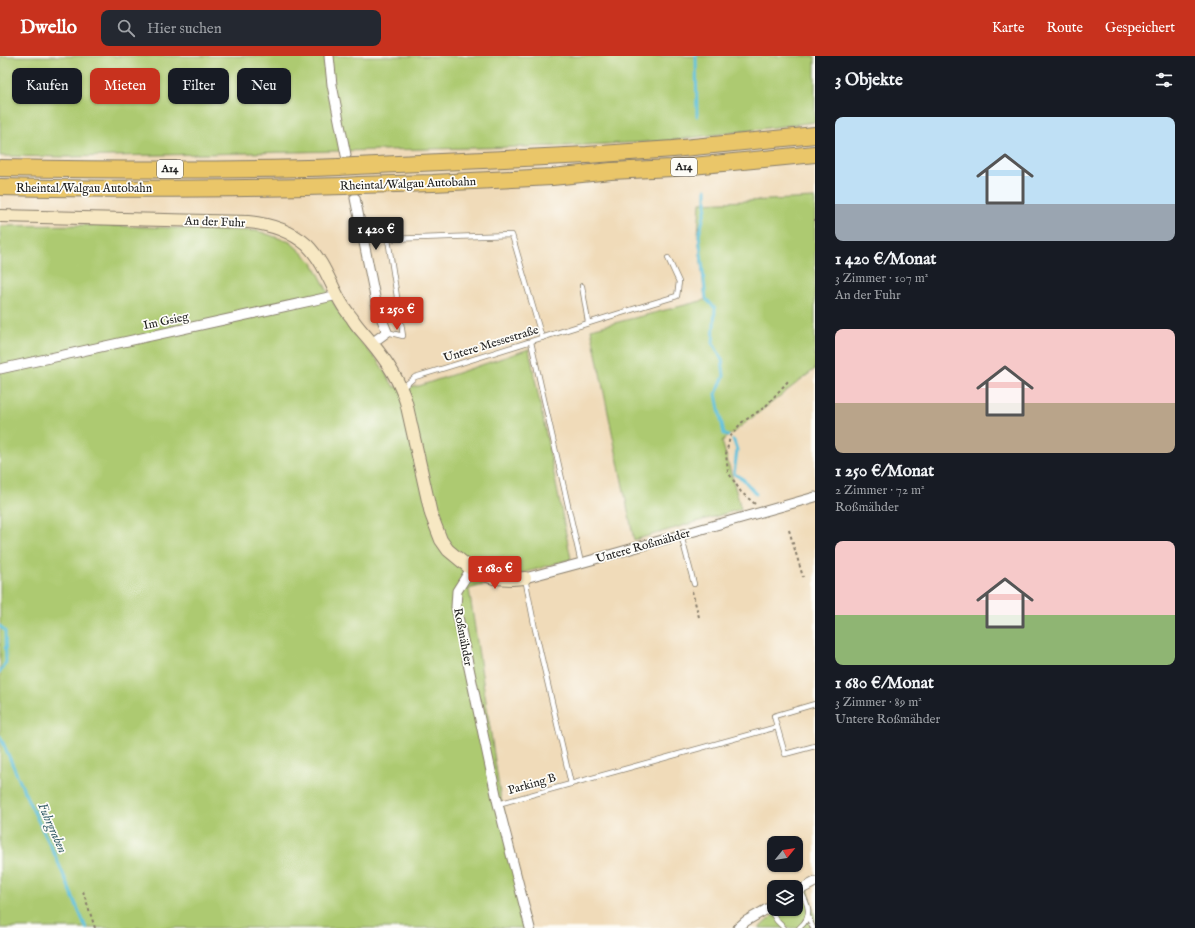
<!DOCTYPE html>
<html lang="de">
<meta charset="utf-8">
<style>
:root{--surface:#171b24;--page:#242831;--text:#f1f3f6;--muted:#9ea1a6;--accent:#c8321e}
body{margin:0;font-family:"IM FELL English",serif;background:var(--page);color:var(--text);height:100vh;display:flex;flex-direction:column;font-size:15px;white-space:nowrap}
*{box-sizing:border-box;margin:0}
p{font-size:13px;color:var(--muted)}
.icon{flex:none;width:22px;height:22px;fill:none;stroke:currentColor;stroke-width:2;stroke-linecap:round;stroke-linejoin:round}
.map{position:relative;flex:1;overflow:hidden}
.sheet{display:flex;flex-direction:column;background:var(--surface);width:380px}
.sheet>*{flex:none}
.top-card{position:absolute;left:12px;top:12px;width:380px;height:36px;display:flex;gap:8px}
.needle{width:26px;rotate:60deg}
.controls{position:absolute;left:767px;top:780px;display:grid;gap:8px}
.controls a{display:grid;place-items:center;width:36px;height:36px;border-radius:8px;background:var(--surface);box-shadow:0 1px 3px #0004;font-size:20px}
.price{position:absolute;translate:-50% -34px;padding:0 9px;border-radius:4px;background:var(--accent);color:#fff;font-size:13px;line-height:26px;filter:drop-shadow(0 1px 2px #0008)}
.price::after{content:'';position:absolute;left:50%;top:24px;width:12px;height:9px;margin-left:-6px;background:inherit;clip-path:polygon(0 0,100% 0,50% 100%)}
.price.current{background:#222;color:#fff}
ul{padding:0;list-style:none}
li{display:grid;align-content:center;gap:8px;height:212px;padding:0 20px}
li span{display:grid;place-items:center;height:124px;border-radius:8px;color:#555}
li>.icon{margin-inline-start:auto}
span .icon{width:72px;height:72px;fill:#fffc;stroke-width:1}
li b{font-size:17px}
h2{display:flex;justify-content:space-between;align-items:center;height:48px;padding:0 20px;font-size:17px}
.chip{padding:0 14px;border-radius:8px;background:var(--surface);box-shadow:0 1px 3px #0004;font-size:14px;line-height:36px}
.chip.current{background:var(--accent);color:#fff}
header{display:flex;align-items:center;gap:24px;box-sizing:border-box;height:56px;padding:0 20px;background:var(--accent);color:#fff}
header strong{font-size:19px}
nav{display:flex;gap:22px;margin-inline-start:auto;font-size:14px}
.search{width:280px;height:36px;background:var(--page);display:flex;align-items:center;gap:10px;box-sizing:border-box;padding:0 14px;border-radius:8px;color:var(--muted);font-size:15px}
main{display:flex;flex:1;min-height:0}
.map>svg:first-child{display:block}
.green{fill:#adca71;stroke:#647346}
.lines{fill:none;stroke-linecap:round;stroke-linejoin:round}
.stream{stroke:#5fc1dd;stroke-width:3}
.lane-casing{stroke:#867c6a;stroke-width:6}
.street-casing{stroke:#867c6a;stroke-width:11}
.secondary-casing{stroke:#867c6a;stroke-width:14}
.highway-casing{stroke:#867c6a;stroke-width:18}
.path{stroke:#867c6a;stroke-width:2;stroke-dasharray:3 3;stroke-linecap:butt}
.lane{stroke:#fff;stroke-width:4.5}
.street{stroke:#fff;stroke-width:9}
.secondary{stroke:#f7e8c3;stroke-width:12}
.highway{stroke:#eac669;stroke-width:16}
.highway-bridge-casing{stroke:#867c6a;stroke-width:18;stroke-linecap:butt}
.highway-bridge{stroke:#eac669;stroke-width:16}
.labels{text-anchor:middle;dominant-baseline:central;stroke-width:3.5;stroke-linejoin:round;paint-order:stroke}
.shield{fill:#fdfcf7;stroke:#605f5e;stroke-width:1}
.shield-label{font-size:11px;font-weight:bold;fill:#1c1c1c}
.street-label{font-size:12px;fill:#1c1c1c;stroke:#fdfcf7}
.water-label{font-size:13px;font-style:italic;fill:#375e69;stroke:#fdfcf7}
</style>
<header>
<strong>Dwello</strong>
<div class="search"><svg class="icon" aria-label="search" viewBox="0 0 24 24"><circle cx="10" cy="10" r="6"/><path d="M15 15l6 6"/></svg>Hier suchen</div>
<nav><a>Karte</a><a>Route</a><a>Gespeichert</a></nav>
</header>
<main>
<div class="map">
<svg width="815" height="872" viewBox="0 0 815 872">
<rect width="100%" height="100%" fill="#fdfcf7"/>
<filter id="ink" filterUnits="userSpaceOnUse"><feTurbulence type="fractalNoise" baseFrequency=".025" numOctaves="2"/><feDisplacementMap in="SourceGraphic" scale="8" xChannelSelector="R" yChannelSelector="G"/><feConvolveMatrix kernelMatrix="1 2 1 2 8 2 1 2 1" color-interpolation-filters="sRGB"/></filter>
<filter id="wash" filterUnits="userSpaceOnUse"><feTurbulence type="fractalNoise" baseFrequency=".012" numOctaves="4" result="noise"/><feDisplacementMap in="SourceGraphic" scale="16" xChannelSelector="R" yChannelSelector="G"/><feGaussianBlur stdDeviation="0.9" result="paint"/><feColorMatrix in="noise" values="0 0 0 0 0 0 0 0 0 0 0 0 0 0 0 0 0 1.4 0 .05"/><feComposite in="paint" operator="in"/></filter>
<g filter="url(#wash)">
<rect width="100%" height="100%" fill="#f0dbb9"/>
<!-- green -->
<g class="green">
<polygon points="0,0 815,0 815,66 666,85 564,90 67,101 0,100"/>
<polygon points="815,142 815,313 722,385 741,453 634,484 591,273 705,244 698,179 700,147"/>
<polygon points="91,169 258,175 290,186 313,207 337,253 356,281 378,305 394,331 419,330 529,293 571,503 469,533 500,738 528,872 0,872 0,170"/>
<polygon points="807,829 815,862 815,872 759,872 780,853 796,853 796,838"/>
</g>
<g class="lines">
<!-- stream -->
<g class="stream">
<polyline points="696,0 697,60"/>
<polyline points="706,133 706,151 699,179 706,243 715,252 713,287 722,304 724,320 716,338 724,378 728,380"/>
<polyline points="733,384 734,385 737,394 734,418 743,423 756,438"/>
<polyline points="0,570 5,575 6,606 0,616"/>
<polyline points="0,680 28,744 55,799 86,872"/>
</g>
</g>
</g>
<g filter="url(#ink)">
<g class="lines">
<defs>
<g id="lane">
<polyline points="582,230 588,266"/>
<polyline points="387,276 403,280 388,183 512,179 542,282"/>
<polyline points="531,286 581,507"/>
<path d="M 402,332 L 415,321 C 502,295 589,266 677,240 L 679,226 L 668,202"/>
<polyline points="681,479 694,528"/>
<polyline points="525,522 535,573 571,728"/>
<polyline points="815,648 774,660 785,698 815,690"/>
<polyline points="498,748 777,671"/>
<polyline points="769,852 777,865 784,872"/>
<polyline points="808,860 813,872"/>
<path d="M 799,872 C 814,860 808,848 800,834"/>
</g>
<g id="street">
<polyline points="329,0 332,29 346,99"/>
<polyline points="355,142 377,251 387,276 372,287"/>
<polyline points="0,313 338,239"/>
<polyline points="471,513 457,535 456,551 498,748 530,872"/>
<polyline points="525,522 581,507 815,441"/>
<polyline points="796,836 815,826"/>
<polyline points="738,872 746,865 774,849"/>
</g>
<path id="secondary" d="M 0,160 L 248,166 C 269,168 291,175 307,189 C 321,203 328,221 337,239 C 341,247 346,255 352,262 C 357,271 365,278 371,286 C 386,304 399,323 406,346 L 431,458 L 441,484 L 448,494 L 471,513 L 479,517 L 494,522 L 512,523 L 525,522"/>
<g id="highway">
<polyline points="355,110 587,99 673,93 815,79"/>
<path d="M 0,112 C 113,114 226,115 339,111"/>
<polyline points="359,129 433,127 552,121 611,115 672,112 815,98"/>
<path d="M 0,131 C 114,134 229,133 344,130"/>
</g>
</defs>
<!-- lane casing -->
<use href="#lane" class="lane-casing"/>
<!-- street casing -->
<use href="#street" class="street-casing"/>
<!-- secondary casing -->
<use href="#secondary" class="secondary-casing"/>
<!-- highway casing -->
<use href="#highway" class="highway-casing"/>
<!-- path -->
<g class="path">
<polyline points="815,163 815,165"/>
<polyline points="755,448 741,436 728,416 726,398 730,381 741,367 765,351 789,324"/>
<polyline points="789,474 803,521"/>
<polyline points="692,535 699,561"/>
<polyline points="83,835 95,872"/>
</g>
<!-- lane -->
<use href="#lane" class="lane"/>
<!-- street -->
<use href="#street" class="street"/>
<!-- secondary -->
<use href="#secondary" class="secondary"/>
<!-- highway -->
<use href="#highway" class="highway"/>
<defs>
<g id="highway-bridge">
<polyline points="339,111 355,110"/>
<polyline points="344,130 359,129"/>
</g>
</defs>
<!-- highway-bridge casing -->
<use href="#highway-bridge" class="highway-bridge-casing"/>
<!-- highway-bridge -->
<use href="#highway-bridge" class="highway-bridge"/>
</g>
</g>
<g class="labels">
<!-- shield labels -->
<g class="shield">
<rect x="671" y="102" width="26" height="18" rx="3"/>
<rect x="157" y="104" width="26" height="18" rx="3"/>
</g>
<g class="shield-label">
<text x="684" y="111">A14</text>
<text x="170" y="113">A14</text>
</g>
<!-- street labels -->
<g class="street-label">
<text transform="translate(408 128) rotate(-2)">Rheintal/Walgau Autobahn</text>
<text x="84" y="132">Rheintal/Walgau Autobahn</text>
<text transform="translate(215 166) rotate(2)">An der Fuhr</text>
<text transform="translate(166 265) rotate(-12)">Im Gsieg</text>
<text transform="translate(491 288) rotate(-17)">Untere Messestraße</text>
<text transform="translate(643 490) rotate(-16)">Untere Roßmähder</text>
<text transform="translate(463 581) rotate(79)">Roßmähder</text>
<text transform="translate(532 728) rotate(-16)">Parking B</text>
</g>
<!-- water labels -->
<g class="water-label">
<text transform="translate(52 772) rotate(66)">Fuhrgraben</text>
</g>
</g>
</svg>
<div class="controls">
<a><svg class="needle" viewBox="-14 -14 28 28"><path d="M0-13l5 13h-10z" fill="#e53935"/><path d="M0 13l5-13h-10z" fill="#9ea1a6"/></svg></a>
<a><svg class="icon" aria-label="layers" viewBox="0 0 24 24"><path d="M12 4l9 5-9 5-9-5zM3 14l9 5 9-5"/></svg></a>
</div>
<b class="price current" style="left:376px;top:195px">1 420 €</b>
<b class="price" style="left:397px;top:275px">1 250 €</b>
<b class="price" style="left:495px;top:534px">1 680 €</b>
<div class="top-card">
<a class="chip">Kaufen</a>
<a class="chip current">Mieten</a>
<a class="chip">Filter</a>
<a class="chip">Neu</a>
</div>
</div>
<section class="sheet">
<h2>3 Objekte<svg class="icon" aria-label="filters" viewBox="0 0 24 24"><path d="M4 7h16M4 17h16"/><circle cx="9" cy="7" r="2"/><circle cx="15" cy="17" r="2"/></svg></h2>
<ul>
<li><span style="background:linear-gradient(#bfe0f5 70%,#9aa5b1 0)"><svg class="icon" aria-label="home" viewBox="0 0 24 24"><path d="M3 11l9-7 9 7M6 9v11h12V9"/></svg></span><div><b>1 420 €/Monat</b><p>3 Zimmer · 107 m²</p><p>An der Fuhr</p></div></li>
<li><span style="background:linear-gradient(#f6c9c9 60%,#b9a48a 0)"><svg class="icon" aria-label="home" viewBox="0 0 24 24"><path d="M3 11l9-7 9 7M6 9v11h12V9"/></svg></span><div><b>1 250 €/Monat</b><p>2 Zimmer · 72 m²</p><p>Roßmähder</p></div></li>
<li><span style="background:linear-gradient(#f6c9c9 60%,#8fb573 0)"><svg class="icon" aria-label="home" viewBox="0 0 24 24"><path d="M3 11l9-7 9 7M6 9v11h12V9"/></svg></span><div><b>1 680 €/Monat</b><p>3 Zimmer · 89 m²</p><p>Untere Roßmähder</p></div></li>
</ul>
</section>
</main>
